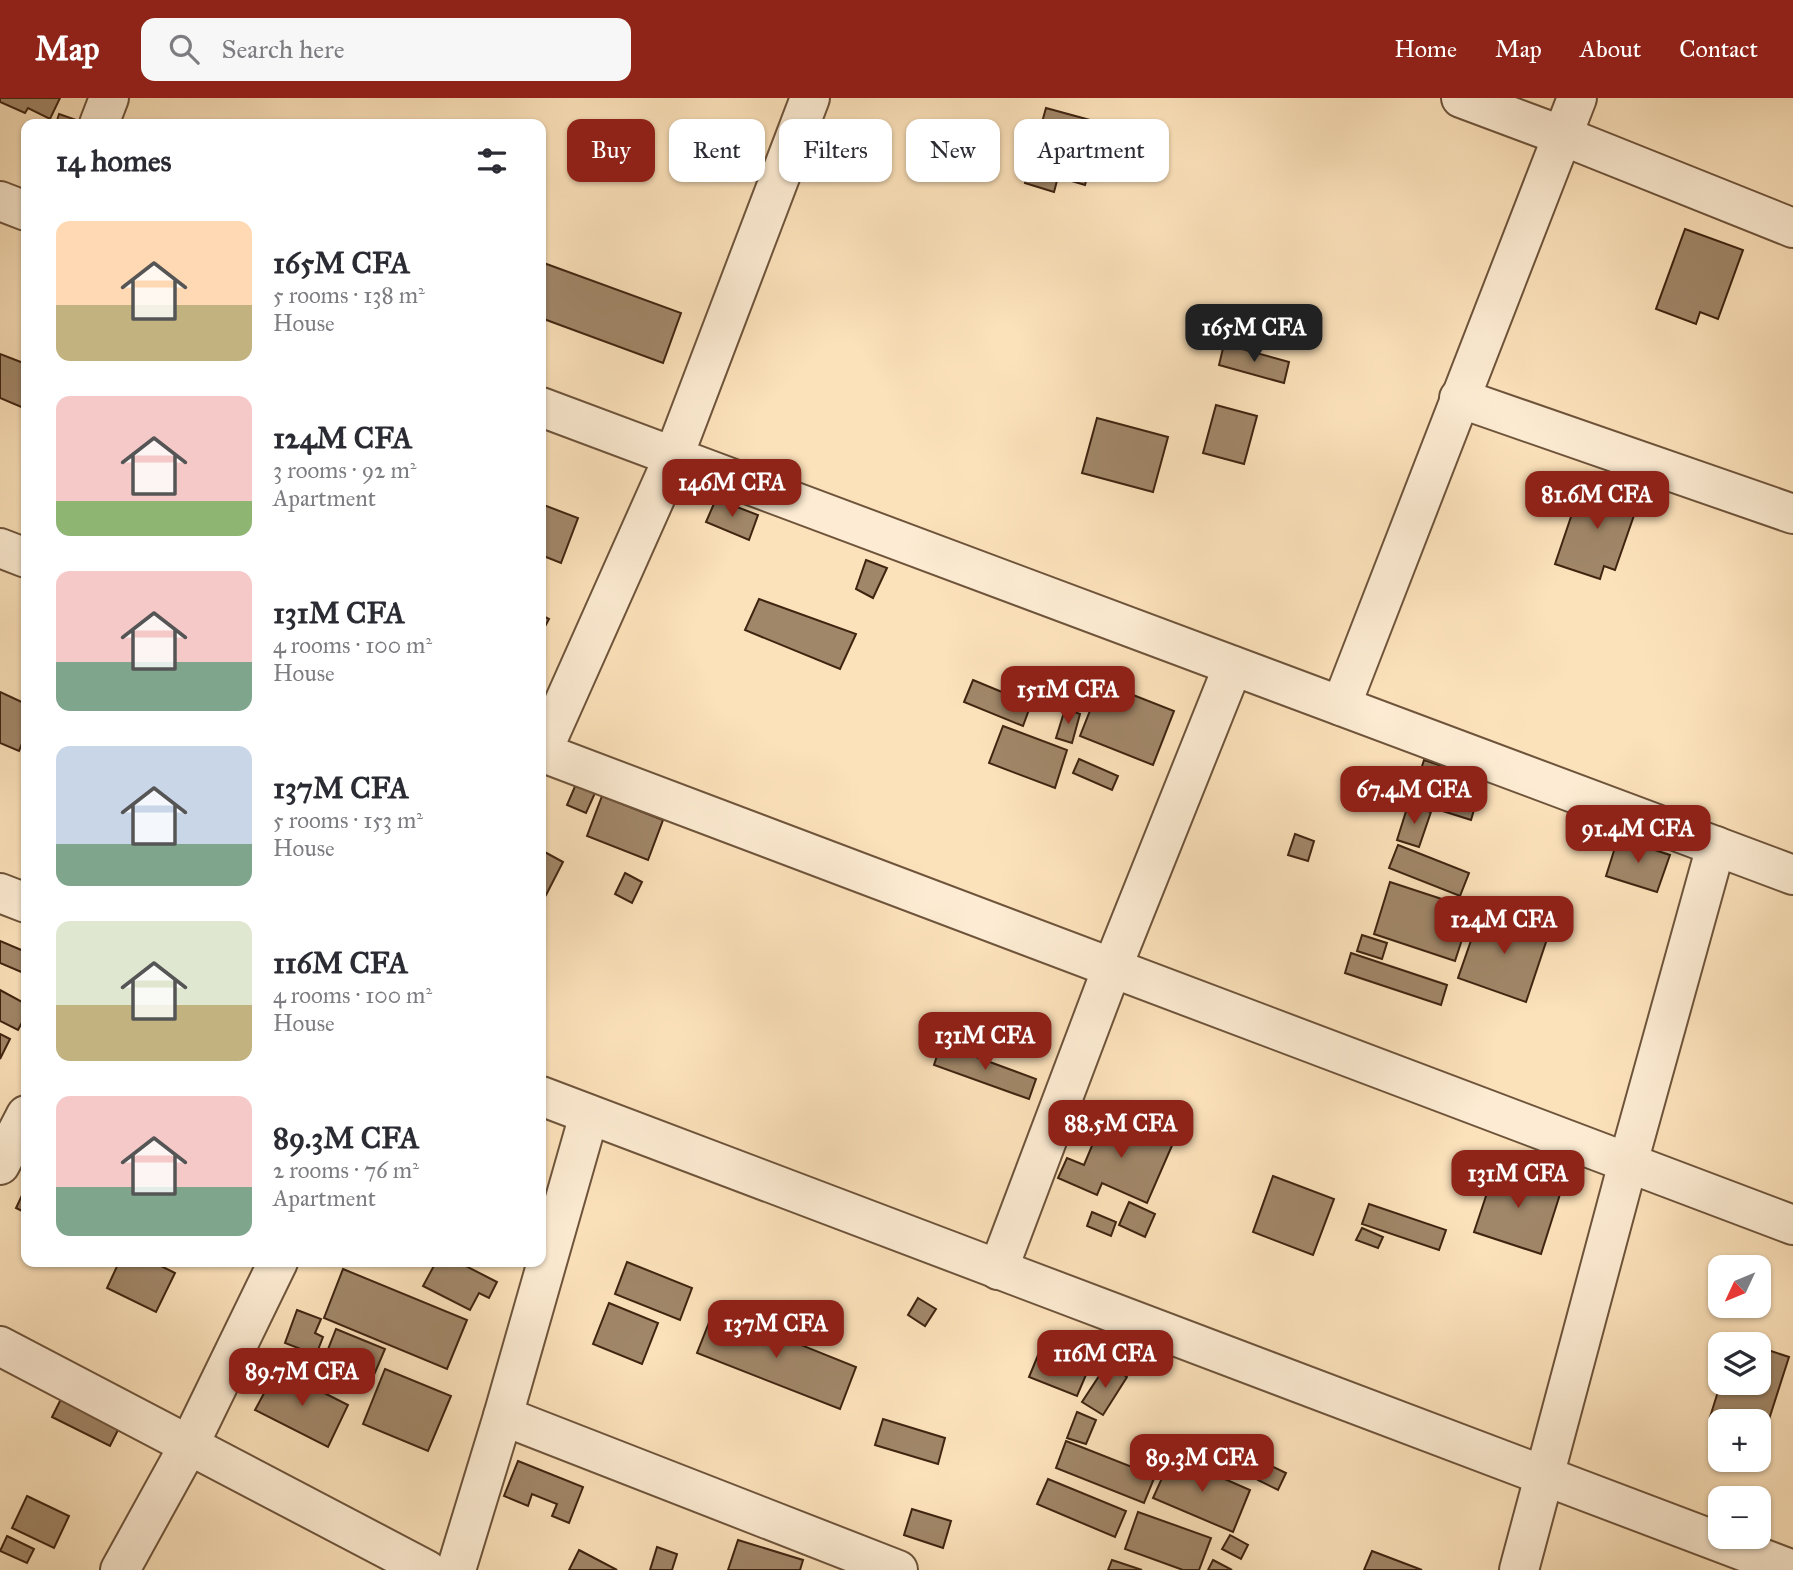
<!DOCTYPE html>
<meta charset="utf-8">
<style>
:root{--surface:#fff;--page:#f7f7f7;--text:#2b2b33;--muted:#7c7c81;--accent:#8f2418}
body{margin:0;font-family:"IM FELL Great Primer",serif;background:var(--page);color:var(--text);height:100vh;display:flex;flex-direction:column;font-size:26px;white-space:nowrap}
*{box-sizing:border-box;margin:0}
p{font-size:23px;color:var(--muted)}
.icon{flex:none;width:38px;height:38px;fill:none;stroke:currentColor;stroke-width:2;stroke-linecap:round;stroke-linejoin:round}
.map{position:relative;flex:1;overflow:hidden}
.sheet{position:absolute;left:21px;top:21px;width:525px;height:1148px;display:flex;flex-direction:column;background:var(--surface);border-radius:14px;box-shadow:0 2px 5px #0004}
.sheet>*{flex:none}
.guide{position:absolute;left:567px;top:21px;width:665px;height:63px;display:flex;gap:14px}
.needle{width:46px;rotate:226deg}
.fabs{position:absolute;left:1708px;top:1157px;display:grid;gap:14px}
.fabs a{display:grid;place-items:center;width:63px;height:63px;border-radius:14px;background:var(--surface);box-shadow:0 2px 5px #0004;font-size:35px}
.price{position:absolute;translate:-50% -60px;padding:0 16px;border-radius:14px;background:var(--accent);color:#fff;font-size:23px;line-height:46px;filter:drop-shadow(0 2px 4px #0008)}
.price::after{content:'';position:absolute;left:50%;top:42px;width:21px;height:16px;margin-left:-10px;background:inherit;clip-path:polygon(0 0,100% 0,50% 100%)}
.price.current{background:#222;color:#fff}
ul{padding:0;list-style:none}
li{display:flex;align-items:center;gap:21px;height:175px;padding:0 35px}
li span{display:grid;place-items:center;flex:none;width:196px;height:140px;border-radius:14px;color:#555}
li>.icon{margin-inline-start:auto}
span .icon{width:84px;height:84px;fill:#fffc;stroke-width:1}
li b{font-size:30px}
h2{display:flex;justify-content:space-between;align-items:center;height:84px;padding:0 35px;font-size:30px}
.chip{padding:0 24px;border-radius:14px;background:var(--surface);box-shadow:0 2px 5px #0004;font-size:24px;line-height:63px}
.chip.current{background:var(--accent);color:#fff}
header{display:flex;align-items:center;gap:42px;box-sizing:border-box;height:98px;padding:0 35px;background:var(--accent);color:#fff}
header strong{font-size:33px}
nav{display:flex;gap:38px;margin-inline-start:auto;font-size:24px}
.search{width:490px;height:63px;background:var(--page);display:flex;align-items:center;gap:18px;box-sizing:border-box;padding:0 24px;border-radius:14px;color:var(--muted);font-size:26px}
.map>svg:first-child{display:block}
.building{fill:#a18769;stroke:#3f2410;stroke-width:2}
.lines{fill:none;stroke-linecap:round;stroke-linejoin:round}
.street-casing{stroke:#6e543b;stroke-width:42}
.street{stroke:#fdecd3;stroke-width:38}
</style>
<header>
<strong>Map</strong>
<div class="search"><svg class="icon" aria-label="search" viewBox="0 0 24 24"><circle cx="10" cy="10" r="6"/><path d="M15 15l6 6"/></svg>Search here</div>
<nav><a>Home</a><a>Map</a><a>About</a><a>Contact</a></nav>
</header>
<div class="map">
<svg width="1793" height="1472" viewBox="0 0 1793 1472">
<rect width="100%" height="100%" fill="#fce2bb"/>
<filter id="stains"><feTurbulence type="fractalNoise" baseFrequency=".00286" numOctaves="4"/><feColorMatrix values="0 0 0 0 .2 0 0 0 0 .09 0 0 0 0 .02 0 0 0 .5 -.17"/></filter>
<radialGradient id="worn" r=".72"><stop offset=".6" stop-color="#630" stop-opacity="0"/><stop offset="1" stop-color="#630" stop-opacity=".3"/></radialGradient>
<!-- building -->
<g class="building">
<polygon points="0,0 60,0 50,21 28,10 25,15 0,4"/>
<polygon points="1046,10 1101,25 1085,87 1058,79 1054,94 1025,85"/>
<polygon points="59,16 79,23 77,26 56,26"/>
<polygon points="1685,131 1743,152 1718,221 1700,214 1696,226 1656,211"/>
<polygon points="541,164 681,215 663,265 541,220"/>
<polygon points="1224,246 1289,264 1284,285 1219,267"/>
<polygon points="0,256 26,266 26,311 0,300"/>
<polygon points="1216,307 1257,318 1244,366 1203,355"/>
<polygon points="1097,320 1168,339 1153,394 1082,375"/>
<polygon points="1578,382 1639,403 1615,472 1604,468 1600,481 1555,466 1575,407 1596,414 1599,405 1573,396"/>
<polygon points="716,401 758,417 749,442 706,424"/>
<polygon points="541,406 578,420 561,465 541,457"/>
<polygon points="866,462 887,470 873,500 856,491"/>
<polygon points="759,501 856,536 840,571 745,532"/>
<polygon points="541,517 549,521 541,536"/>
<polygon points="973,582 1031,606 1023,628 964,604"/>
<polygon points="0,594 26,606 26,636 19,653 0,645"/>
<polygon points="1128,595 1174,613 1153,667 1080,638 1095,600 1122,611"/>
<polygon points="1065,611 1080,616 1072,645 1056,640"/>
<polygon points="1003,628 1067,652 1055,690 989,665"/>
<polygon points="1079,661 1118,678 1112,692 1073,675"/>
<polygon points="1424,662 1483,682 1471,722 1411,703"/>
<polygon points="576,686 595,695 586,715 567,707"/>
<polygon points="602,698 663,722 648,762 587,738"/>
<polygon points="1408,707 1431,714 1419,749 1397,742"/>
<polygon points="1295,736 1314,743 1308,763 1288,757"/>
<polygon points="1618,740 1670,757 1657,794 1606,778"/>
<polygon points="1398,747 1469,775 1460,798 1389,770"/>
<polygon points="541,752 563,764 546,797 541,794"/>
<polygon points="625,775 642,784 632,805 615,796"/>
<polygon points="1390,784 1472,811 1455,863 1374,836"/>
<polygon points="1482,811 1549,835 1526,904 1458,880"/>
<polygon points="1362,837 1387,845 1382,861 1357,853"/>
<polygon points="0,843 26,854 26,876 0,865"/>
<polygon points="1351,855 1447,887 1441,907 1345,875"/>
<polygon points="0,892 26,906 26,917 18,932 0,923"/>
<polygon points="0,936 10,941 0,961"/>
<polygon points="941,946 1036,981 1029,1001 934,967"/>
<polygon points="1106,1014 1174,1043 1147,1105 1102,1085 1097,1097 1058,1080 1067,1060 1084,1067"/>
<polygon points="1496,1068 1562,1090 1541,1156 1474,1134"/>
<polygon points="1273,1078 1334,1101 1313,1157 1253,1134"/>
<polygon points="26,1089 26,1115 16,1110"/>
<polygon points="1129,1104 1155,1116 1145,1139 1119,1127"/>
<polygon points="1369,1106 1446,1132 1439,1152 1362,1126"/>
<polygon points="1092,1114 1116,1124 1111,1138 1087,1128"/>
<polygon points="1362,1130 1383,1139 1378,1150 1356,1142"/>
<polygon points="119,1164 153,1164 175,1175 156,1214 107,1190"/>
<polygon points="436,1164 458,1164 497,1184 489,1200 479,1195 470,1212 423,1188"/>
<polygon points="627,1164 692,1190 680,1222 615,1196"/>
<polygon points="343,1171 467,1222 447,1271 324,1220"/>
<polygon points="918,1200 936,1211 925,1228 908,1217"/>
<polygon points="609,1205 658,1225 642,1266 593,1246"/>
<polygon points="297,1212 321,1221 315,1235 323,1239 316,1257 285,1245"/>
<polygon points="714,1212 856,1269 840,1311 697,1255"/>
<polygon points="336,1231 385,1251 371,1284 323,1264"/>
<polygon points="1043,1245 1091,1265 1077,1298 1029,1279"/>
<polygon points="1759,1249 1789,1259 1764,1337 1759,1335 1759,1323 1722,1323 1710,1319 1721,1284 1759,1284"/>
<polygon points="1107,1266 1127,1279 1103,1317 1082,1304"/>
<polygon points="277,1271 348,1307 328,1349 255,1312"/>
<polygon points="385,1271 451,1298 428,1353 363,1326"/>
<polygon points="71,1281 129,1310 110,1348 52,1319"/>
<polygon points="1077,1314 1096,1322 1086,1346 1067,1340"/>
<polygon points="883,1321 945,1340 938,1366 875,1347"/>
<polygon points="1066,1343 1155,1378 1144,1405 1056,1370"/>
<polygon points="1172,1358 1250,1392 1233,1434 1153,1400"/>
<polygon points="518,1363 583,1389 569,1425 552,1418 557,1406 532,1396 528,1408 504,1398"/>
<polygon points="1267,1366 1286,1375 1278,1392 1258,1382"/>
<polygon points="1048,1381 1126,1413 1115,1439 1037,1406"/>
<polygon points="27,1398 69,1418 54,1450 12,1430"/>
<polygon points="912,1411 951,1423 943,1450 904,1437"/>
<polygon points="1138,1414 1211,1440 1199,1472 1183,1472 1125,1451"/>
<polygon points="1230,1437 1248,1447 1241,1461 1222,1451"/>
<polygon points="7,1438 34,1451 27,1465 0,1453"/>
<polygon points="738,1442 803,1462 800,1472 728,1472"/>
<polygon points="657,1449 677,1456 672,1472 650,1472"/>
<polygon points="579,1452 617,1472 569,1472"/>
<polygon points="1372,1453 1422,1472 1364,1472"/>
<polygon points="1112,1462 1142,1472 1108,1472"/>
<polygon points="1213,1462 1232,1472 1208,1472"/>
</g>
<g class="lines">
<defs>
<g id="street">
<polyline points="1461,0 1563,38 1793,130"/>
<polyline points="99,26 109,0"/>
<polyline points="0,103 26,113"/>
<polyline points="1459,300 1793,416"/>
<polyline points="541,309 1793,777"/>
<polyline points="0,450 26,460"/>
<polyline points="1341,608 1577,0"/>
<polyline points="541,654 1793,1127"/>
<polyline points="541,656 673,360 810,0"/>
<polyline points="0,795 26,805"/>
<polyline points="541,998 1793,1472"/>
<polyline points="0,1067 26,1017"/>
<polyline points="998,1172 1112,870 1233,568"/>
<polyline points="0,1248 427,1472"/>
<polyline points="503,1318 898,1472"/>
<polyline points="120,1472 189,1347 278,1164"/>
<polyline points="456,1472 503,1318 589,1017"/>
<polyline points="1519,1472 1628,1065 1716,748"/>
</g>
</defs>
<!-- street casing -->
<use href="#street" class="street-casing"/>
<!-- street -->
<use href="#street" class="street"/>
</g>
<rect width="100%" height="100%" filter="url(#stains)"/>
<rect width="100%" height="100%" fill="url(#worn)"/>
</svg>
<div class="fabs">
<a><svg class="needle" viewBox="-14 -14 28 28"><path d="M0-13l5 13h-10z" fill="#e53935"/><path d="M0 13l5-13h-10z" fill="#7c7c81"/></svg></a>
<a><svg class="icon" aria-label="layers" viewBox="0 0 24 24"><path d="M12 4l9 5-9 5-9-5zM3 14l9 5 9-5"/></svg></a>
<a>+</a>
<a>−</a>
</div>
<b class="price current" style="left:1254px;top:266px">165M CFA</b>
<b class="price" style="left:732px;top:421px">146M CFA</b>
<b class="price" style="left:1597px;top:433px">81.6M CFA</b>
<b class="price" style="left:1068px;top:628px">151M CFA</b>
<b class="price" style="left:1414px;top:728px">67.4M CFA</b>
<b class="price" style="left:1638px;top:767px">91.4M CFA</b>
<b class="price" style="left:1504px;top:858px">124M CFA</b>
<b class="price" style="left:985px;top:974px">131M CFA</b>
<b class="price" style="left:1121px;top:1062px">88.5M CFA</b>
<b class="price" style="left:1518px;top:1112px">131M CFA</b>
<b class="price" style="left:776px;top:1262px">137M CFA</b>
<b class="price" style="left:1105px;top:1292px">116M CFA</b>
<b class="price" style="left:302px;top:1310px">89.7M CFA</b>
<b class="price" style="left:1202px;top:1396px">89.3M CFA</b>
<div class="guide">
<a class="chip current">Buy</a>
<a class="chip">Rent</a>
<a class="chip">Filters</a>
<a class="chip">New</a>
<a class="chip">Apartment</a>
</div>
<section class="sheet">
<h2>14 homes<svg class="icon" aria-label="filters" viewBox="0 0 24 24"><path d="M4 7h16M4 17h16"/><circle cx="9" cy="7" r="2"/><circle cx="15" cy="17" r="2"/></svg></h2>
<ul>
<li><span style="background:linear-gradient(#ffd9b3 60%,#c2b280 0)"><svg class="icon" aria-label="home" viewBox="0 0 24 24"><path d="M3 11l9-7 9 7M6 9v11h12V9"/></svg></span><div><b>165M CFA</b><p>5 rooms · 138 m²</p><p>House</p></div></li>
<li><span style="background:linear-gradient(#f6c9c9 75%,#8fb573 0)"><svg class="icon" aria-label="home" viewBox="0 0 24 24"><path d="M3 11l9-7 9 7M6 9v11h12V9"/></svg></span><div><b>124M CFA</b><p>3 rooms · 92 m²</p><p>Apartment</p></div></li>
<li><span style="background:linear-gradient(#f6c9c9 65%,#7fa58c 0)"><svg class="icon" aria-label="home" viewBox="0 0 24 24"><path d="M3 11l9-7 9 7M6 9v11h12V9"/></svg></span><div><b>131M CFA</b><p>4 rooms · 100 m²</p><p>House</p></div></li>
<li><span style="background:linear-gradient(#c9d6e8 70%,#7fa58c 0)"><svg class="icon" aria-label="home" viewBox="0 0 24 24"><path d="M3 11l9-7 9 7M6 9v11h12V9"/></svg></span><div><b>137M CFA</b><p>5 rooms · 153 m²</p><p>House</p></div></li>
<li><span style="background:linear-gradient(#dfe7d0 60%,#c2b280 0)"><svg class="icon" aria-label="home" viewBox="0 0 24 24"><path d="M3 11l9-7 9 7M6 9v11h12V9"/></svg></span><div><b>116M CFA</b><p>4 rooms · 100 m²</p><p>House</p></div></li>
<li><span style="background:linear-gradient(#f6c9c9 65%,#7fa58c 0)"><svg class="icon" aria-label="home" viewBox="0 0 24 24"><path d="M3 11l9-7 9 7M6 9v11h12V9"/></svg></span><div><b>89.3M CFA</b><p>2 rooms · 76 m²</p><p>Apartment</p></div></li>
</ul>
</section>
</div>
